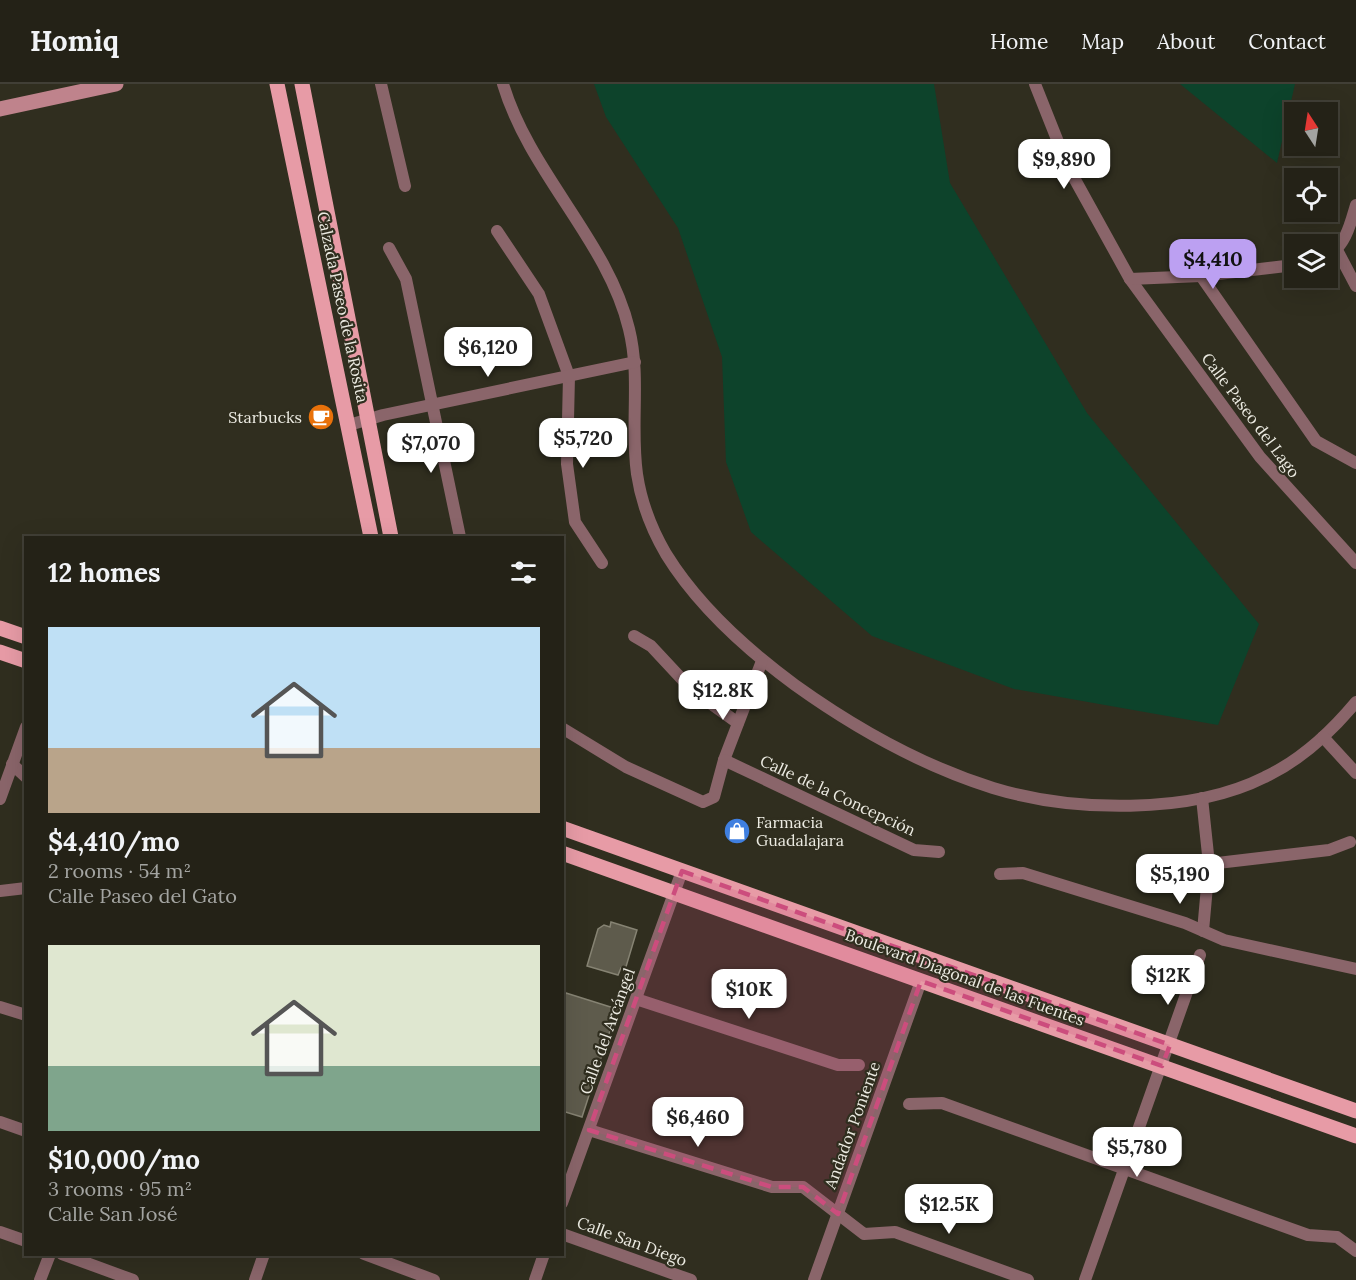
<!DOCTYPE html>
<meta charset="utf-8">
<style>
:root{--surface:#242217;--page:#2c2a20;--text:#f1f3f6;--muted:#a3a4a1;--line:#413f36;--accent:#bca0f2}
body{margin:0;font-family:Lora,serif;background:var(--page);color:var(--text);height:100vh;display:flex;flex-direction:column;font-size:22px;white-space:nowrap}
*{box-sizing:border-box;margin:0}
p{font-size:20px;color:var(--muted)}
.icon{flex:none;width:33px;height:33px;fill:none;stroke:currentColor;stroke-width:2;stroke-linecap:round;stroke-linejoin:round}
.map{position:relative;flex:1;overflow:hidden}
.panel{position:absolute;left:24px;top:452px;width:540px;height:720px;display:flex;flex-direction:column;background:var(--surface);border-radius:0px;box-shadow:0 6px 24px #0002,0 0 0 2px var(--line)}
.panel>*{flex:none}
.needle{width:39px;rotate:348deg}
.buttons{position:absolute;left:1284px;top:18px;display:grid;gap:12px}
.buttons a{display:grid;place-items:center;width:54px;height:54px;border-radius:0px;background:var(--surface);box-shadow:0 6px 24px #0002,0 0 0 2px var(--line);font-size:30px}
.price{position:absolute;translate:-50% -51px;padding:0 14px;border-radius:12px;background:#fff;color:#222;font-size:20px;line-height:39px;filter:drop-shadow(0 2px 3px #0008)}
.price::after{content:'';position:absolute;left:50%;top:36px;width:18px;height:14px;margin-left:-9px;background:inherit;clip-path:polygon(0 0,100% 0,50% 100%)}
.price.selected{background:var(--accent);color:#111}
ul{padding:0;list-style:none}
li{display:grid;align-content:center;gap:12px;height:318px;padding:0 24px}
li span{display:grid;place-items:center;height:186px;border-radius:0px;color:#555}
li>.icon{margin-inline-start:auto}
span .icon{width:108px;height:108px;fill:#fffc;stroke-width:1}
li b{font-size:26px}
h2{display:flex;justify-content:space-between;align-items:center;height:72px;padding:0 24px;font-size:26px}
header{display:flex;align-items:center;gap:36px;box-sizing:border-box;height:84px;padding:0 30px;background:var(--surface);border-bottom:2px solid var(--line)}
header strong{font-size:28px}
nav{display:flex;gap:33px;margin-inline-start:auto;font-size:21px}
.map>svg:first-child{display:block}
.green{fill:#0d432b}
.building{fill:#5e5b4c;stroke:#868373;stroke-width:1.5}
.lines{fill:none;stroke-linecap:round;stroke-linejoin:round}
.street{stroke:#8a656a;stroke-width:12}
.secondary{stroke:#bf838c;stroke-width:15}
.primary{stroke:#e79ba6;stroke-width:15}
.marked{fill:#cc4d7d;fill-opacity:0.2;stroke:#cc4d7d;stroke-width:4.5;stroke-dasharray:12 8;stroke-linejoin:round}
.labels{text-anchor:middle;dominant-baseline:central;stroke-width:4.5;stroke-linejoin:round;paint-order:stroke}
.street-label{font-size:16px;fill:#ecebe2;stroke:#302e1f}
.poi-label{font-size:16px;fill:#ecebe2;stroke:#302e1f;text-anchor:end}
</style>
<header>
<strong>Homiq</strong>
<nav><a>Home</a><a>Map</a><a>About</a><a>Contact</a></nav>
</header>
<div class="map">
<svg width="1356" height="1196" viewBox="0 0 1356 1196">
<rect width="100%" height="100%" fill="#302e1f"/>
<!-- green -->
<g class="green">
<polygon points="594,0 934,0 950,99 1087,329 1259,540 1218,641 1014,605 872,552 751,448 726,378 722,273 678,144 606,33"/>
<polygon points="1180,0 1295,0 1277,79"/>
</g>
<!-- building -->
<g class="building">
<polygon points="611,838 637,846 625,886 621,884 618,891 587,882 598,845 604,841 610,843"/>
<polygon points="566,909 617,925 582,1033 562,1027 562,919"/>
</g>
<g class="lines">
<!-- street -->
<g class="street">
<polyline points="381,0 405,102"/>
<path d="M 503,0 C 530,90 608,157 629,245 C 641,293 630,341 637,390 C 641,417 652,446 666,470 C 698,522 746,565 795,601 C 855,644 923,682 993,704 C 1072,728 1190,731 1265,693 C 1301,676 1331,648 1356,618"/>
<polyline points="1035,0 1068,83 1130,195 1260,373 1356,479"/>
<polyline points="497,147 539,210 569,292 567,380 575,438 602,479"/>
<polyline points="389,164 406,195 460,453"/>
<polyline points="1337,166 1356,202"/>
<path d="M 1328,172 C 1346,160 1350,141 1356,121"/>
<polyline points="1201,192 1316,357 1356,379"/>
<polyline points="1130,195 1201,192 1294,181"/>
<polyline points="349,341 383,331 635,278"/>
<polyline points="634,552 651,562 692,606 738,639"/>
<polyline points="562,644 626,683 703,718 714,713 724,676 762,577"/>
<polyline points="1323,653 1356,689"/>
<polyline points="724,676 914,766 939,768"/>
<polyline points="12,680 26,693"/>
<polyline points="1202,714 1209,780 1203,847"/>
<polyline points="0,715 26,643"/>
<polyline points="1209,780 1329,766 1350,758"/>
<polyline points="1000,790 1023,789 1185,839 1224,856 1356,885"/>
<polyline points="0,807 26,804"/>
<polyline points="636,915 838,981 859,981"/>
<polyline points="0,923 26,931"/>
<polyline points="909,1020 942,1019 1308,1151 1337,1153 1356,1167"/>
<polyline points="0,1038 26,1047"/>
<polyline points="589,1046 772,1103 803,1103 864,1150 895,1148 1028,1196"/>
<polyline points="562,1119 682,787"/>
<polyline points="0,1148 26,1157"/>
<polyline points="562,1150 691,1196"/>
<polyline points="62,1170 133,1196"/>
<polyline points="364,1170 434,1196"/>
<polyline points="40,1196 50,1170"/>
<polyline points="255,1196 264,1170"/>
<polyline points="535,1196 544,1170"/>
<polyline points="814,1196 921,897"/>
<polyline points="1085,1196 1200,871"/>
</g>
<!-- secondary -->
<polyline class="secondary" points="0,25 116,0"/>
<!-- primary -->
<g class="primary">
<polyline points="277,0 371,453"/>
<polyline points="302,0 391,453"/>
<polyline points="0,544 26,553"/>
<polyline points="0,568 26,577"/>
<polyline points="562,744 1356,1027"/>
<polyline points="562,769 1356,1052"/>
</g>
</g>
<!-- marked area -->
<path class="marked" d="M 682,787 L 1170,961 L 1162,982 L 921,897 L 838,1130 L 803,1103 L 772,1103 L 589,1046 Z"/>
<!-- icons -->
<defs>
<symbol id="cafe-disc" viewBox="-11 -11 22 22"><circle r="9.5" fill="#e8710a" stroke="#302e1f"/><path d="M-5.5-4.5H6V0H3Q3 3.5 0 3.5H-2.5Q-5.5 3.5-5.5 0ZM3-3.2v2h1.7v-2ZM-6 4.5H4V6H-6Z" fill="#fff"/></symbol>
<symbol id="shop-disc" viewBox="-11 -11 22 22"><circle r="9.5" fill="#3f7fe0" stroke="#302e1f"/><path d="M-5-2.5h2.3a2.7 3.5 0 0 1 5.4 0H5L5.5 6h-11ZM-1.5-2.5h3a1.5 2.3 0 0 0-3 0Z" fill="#fff"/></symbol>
</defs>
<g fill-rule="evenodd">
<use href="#cafe-disc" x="306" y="318" width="30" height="30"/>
<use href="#shop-disc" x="722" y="732" width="30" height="30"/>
</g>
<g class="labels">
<!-- street labels -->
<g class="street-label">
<text transform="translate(343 223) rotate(78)">Calzada Paseo de la Rosita</text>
<text transform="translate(1251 331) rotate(53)">Calle Paseo del Lago</text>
<text transform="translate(838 711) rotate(25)">Calle de la Concepción</text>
<text transform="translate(965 893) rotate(20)">Boulevard Diagonal de las Fuentes</text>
<text transform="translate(607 947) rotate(-70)">Calle del Arcángel</text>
<text transform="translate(852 1041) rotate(-70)">Andador Poniente</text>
<text transform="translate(632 1157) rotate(20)">Calle San Diego</text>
</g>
<!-- poi labels -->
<g class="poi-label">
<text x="302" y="333">Starbucks</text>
<text x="756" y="738" text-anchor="start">Farmacia<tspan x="756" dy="18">Guadalajara</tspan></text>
</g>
</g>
</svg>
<div class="buttons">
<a><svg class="needle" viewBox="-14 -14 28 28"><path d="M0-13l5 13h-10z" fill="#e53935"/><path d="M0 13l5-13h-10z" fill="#a3a4a1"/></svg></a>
<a><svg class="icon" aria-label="locate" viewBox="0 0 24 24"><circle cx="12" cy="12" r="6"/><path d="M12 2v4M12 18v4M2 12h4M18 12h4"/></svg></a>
<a><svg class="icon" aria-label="layers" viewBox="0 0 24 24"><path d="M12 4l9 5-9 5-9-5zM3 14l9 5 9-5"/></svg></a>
</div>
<b class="price" style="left:1064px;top:106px">$9,890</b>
<b class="price selected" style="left:1213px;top:206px">$4,410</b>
<b class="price" style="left:488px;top:294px">$6,120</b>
<b class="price" style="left:583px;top:385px">$5,720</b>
<b class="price" style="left:431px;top:390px">$7,070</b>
<b class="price" style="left:723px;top:637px">$12.8K</b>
<b class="price" style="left:1180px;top:821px">$5,190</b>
<b class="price" style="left:1168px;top:922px">$12K</b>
<b class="price" style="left:749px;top:936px">$10K</b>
<b class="price" style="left:698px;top:1064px">$6,460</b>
<b class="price" style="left:1137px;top:1094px">$5,780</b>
<b class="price" style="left:949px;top:1151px">$12.5K</b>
<section class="panel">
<h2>12 homes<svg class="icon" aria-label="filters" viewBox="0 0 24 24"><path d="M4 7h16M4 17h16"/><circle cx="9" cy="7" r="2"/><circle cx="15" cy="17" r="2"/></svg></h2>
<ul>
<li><span style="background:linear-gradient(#bfe0f5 65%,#b9a48a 0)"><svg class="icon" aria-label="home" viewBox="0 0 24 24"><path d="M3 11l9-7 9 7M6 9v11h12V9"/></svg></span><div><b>$4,410/mo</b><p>2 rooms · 54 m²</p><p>Calle Paseo del Gato</p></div></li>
<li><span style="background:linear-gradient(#dfe7d0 65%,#7fa58c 0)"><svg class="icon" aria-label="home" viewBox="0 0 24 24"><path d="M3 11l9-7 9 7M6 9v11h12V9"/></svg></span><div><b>$10,000/mo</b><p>3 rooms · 95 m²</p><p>Calle San José</p></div></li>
</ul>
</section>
</div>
